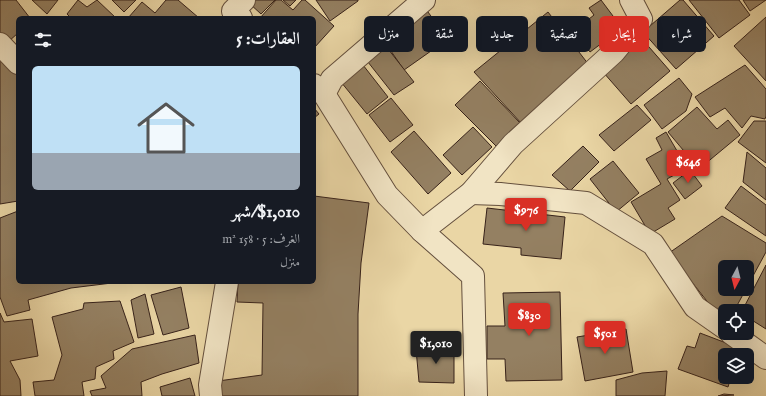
<!DOCTYPE html>
<html lang="ar">
<meta charset="utf-8">
<style>
:root{--surface:#171b24;--page:#242831;--text:#f1f3f6;--muted:#9ea1a6;--line:#363941;--accent:#d93025}
body{margin:0;font-family:"IM FELL English",Amiri,serif;background:var(--page);color:var(--text);direction:rtl;height:100vh;display:flex;flex-direction:column;font-size:15px;white-space:nowrap}
*{box-sizing:border-box;margin:0}
p{font-size:13px;color:var(--muted)}
.icon{flex:none;width:22px;height:22px;fill:none;stroke:currentColor;stroke-width:2;stroke-linecap:round;stroke-linejoin:round}
.map{position:relative;flex:1;overflow:hidden;direction:ltr}
.side{position:absolute;left:16px;top:16px;width:300px;height:268px;display:flex;flex-direction:column;background:var(--surface);border-radius:6px;box-shadow:0 4px 16px #0002;direction:rtl}
.side>*{flex:none}
.banner{position:absolute;left:328px;top:16px;width:378px;height:36px;direction:rtl;display:flex;gap:8px}
.needle{width:26px;rotate:187deg}
.fabs{position:absolute;left:718px;top:260px;display:grid;gap:8px}
.fabs a{display:grid;place-items:center;width:36px;height:36px;border-radius:6px;background:var(--surface);box-shadow:0 4px 16px #0002;font-size:20px}
.price{position:absolute;translate:-50% -34px;padding:0 9px;border-radius:4px;background:var(--accent);color:#fff;font-size:13px;line-height:26px;filter:drop-shadow(0 1px 2px #0008)}
.price::after{content:'';position:absolute;left:50%;top:24px;width:12px;height:9px;margin-left:-6px;background:inherit;clip-path:polygon(0 0,100% 0,50% 100%)}
.price.active{background:#222;color:#fff}
ul{padding:0;list-style:none}
li{display:grid;align-content:center;gap:8px;height:212px;padding:0 16px}
li+li{border-top:1px solid var(--line)}
li span{display:grid;place-items:center;height:124px;border-radius:6px;color:#555}
li>.icon{margin-inline-start:auto}
span .icon{width:72px;height:72px;fill:#fffc;stroke-width:1}
li b{font-size:17px}
h2{display:flex;justify-content:space-between;align-items:center;height:48px;padding:0 16px;font-size:17px}
.chip{padding:0 14px;border-radius:6px;background:var(--surface);box-shadow:0 4px 16px #0002;font-size:14px;line-height:36px}
.chip.active{background:var(--accent);color:#fff}
.map>svg:first-child{display:block}
.building{fill:#948062;stroke:#37221a}
.lines{fill:none;stroke-linecap:round;stroke-linejoin:round}
.minor-casing{stroke:#644f3d;stroke-width:24}
.minor{stroke:#f1e4c4;stroke-width:22}
</style>
<div class="map">
<svg width="766" height="396" viewBox="0 0 766 396">
<rect width="100%" height="100%" fill="#ead6a5"/>
<filter id="stains"><feTurbulence type="fractalNoise" baseFrequency=".005" numOctaves="4"/><feColorMatrix values="0 0 0 0 .2 0 0 0 0 .09 0 0 0 0 .02 0 0 0 .5 -.17"/></filter>
<radialGradient id="worn" r=".72"><stop offset=".6" stop-color="#630" stop-opacity="0"/><stop offset="1" stop-color="#630" stop-opacity=".3"/></radialGradient>
<!-- building -->
<g class="building">
<polygon points="0,0 16,0 30,18 18,18 18,33 8,42 0,34"/>
<polygon points="32,0 58,0 47,14"/>
<polygon points="78,0 87,7 97,0 116,18 71,18 67,14"/>
<polygon points="112,0 136,0 124,12"/>
<polygon points="166,0 178,0 199,18 128,18 142,2 155,13"/>
<polygon points="252,0 275,0 261,14 249,3"/>
<polygon points="276,0 281,0 293,10 302,0 305,0 334,26 314,48 314,18 260,18"/>
<polygon points="283,0 296,0 290,6"/>
<polygon points="316,0 358,0 358,1 330,21"/>
<polygon points="601,0 622,28 590,52 574,31 594,15 589,8"/>
<polygon points="680,0 683,0 714,36 676,69 643,32"/>
<polygon points="689,0 739,0 750,15 719,38"/>
<polygon points="743,0 766,0 750,11"/>
<polygon points="425,8 448,39 404,70 382,38"/>
<polygon points="548,12 589,65 522,124 474,72"/>
<polygon points="766,17 766,81 734,46"/>
<polygon points="642,39 670,71 631,104 603,72"/>
<polygon points="381,40 414,82 394,95 364,57"/>
<polygon points="0,55 18,73 18,201 0,204"/>
<polygon points="363,65 388,97 367,114 341,82"/>
<polygon points="745,65 766,89 766,116 765,119 751,116 742,128 725,108 710,117 695,97"/>
<polygon points="679,78 692,94 686,111 662,129 644,105"/>
<polygon points="480,81 520,123 496,146 455,105"/>
<polygon points="391,98 413,125 390,142 369,115"/>
<polygon points="637,105 651,120 614,151 599,135"/>
<polygon points="697,107 717,129 728,120 740,135 699,169 668,132"/>
<polygon points="314,108 319,114 314,118"/>
<polygon points="754,121 766,121 766,163 738,142"/>
<polygon points="473,127 492,147 462,175 443,155"/>
<polygon points="414,131 451,173 428,194 391,152"/>
<polygon points="666,132 687,168 667,179 680,200 668,208 675,219 650,234 631,202 661,184 646,159 662,150 656,138"/>
<polygon points="583,146 599,162 570,191 552,175"/>
<polygon points="747,152 766,168 766,200 743,182"/>
<polygon points="613,161 639,193 616,212 590,179"/>
<polygon points="690,170 702,186 685,199 673,183"/>
<polygon points="741,186 766,205 766,236 725,208"/>
<polygon points="314,196 369,203 361,263 358,314 358,396 219,396 218,381 262,375 263,303 237,302 238,282 314,282"/>
<polygon points="487,208 565,217 561,259 521,255 521,248 483,244"/>
<polygon points="18,211 18,282 120,282 71,288 28,300 30,310 7,316 0,297 0,218"/>
<polygon points="722,216 766,243 766,252 747,287 747,267 725,267 725,289 746,289 734,311 725,311 725,317 721,319 669,253"/>
<polygon points="766,265 766,329 747,317 747,311 742,311"/>
<polygon points="181,287 189,328 163,335 151,295"/>
<polygon points="560,292 562,380 506,381 505,359 487,359 487,326 505,326 503,293"/>
<polygon points="145,294 154,334 138,338 131,300"/>
<polygon points="120,301 134,342 113,351 114,359 96,367 95,379 82,382 84,396 35,396 33,382 54,380 62,355 52,317 83,309 84,303"/>
<polygon points="0,313 4,322 32,319 38,356 10,361 20,380 21,396 0,396"/>
<polygon points="626,329 633,372 585,381 577,337"/>
<polygon points="700,333 742,349 739,355 725,355 725,377 731,377 728,387 678,369 687,346 695,348"/>
<polygon points="195,335 199,363 162,374 141,382 142,396 92,396 90,391 106,388 101,376 132,349"/>
<polygon points="454,348 454,383 419,382 416,349"/>
<polygon points="667,371 665,396 616,396 616,380 642,373"/>
<polygon points="190,378 195,396 162,396 160,387"/>
<polygon points="724,394 734,395 718,396"/>
</g>
<g class="lines">
<defs>
<g id="minor">
<polyline points="241,18 233,11 244,0"/>
<polyline points="0,44 18,63"/>
<polyline points="314,85 324,94 332,79 424,0"/>
<polyline points="324,94 387,195 422,231 471,193 513,144 614,52 641,19 631,0"/>
<polyline points="471,193 500,194 586,203 653,244 695,307 725,328"/>
<polyline points="422,231 473,276 476,396"/>
<polyline points="731,333 766,358"/>
<polyline points="211,396 210,385 227,282"/>
</g>
</defs>
<!-- minor casing -->
<use href="#minor" class="minor-casing"/>
<!-- minor -->
<use href="#minor" class="minor"/>
</g>
<rect width="100%" height="100%" filter="url(#stains)"/>
<rect width="100%" height="100%" fill="url(#worn)"/>
</svg>
<div class="fabs">
<a><svg class="needle" viewBox="-14 -14 28 28"><path d="M0-13l5 13h-10z" fill="#e53935"/><path d="M0 13l5-13h-10z" fill="#9ea1a6"/></svg></a>
<a><svg class="icon" aria-label="locate" viewBox="0 0 24 24"><circle cx="12" cy="12" r="6"/><path d="M12 2v4M12 18v4M2 12h4M18 12h4"/></svg></a>
<a><svg class="icon" aria-label="layers" viewBox="0 0 24 24"><path d="M12 4l9 5-9 5-9-5zM3 14l9 5 9-5"/></svg></a>
</div>
<b class="price" style="left:688px;top:184px">$646</b>
<b class="price" style="left:526px;top:232px">$976</b>
<b class="price" style="left:529px;top:337px">$830</b>
<b class="price" style="left:605px;top:355px">$501</b>
<b class="price active" style="left:436px;top:365px">$1,010</b>
<div class="banner">
<a class="chip">شراء</a>
<a class="chip active">إيجار</a>
<a class="chip">تصفية</a>
<a class="chip">جديد</a>
<a class="chip">شقة</a>
<a class="chip">منزل</a>
</div>
<section class="side">
<h2>العقارات: 5<svg class="icon" aria-label="filters" viewBox="0 0 24 24"><path d="M4 7h16M4 17h16"/><circle cx="9" cy="7" r="2"/><circle cx="15" cy="17" r="2"/></svg></h2>
<ul>
<li><span style="background:linear-gradient(#bfe0f5 70%,#9aa5b1 0)"><svg class="icon" aria-label="home" viewBox="0 0 24 24"><path d="M3 11l9-7 9 7M6 9v11h12V9"/></svg></span><div><b>$1,010/شهر</b><p>الغرف: 5 · 158 m²</p><p>منزل</p></div></li>
</ul>
</section>
</div>
